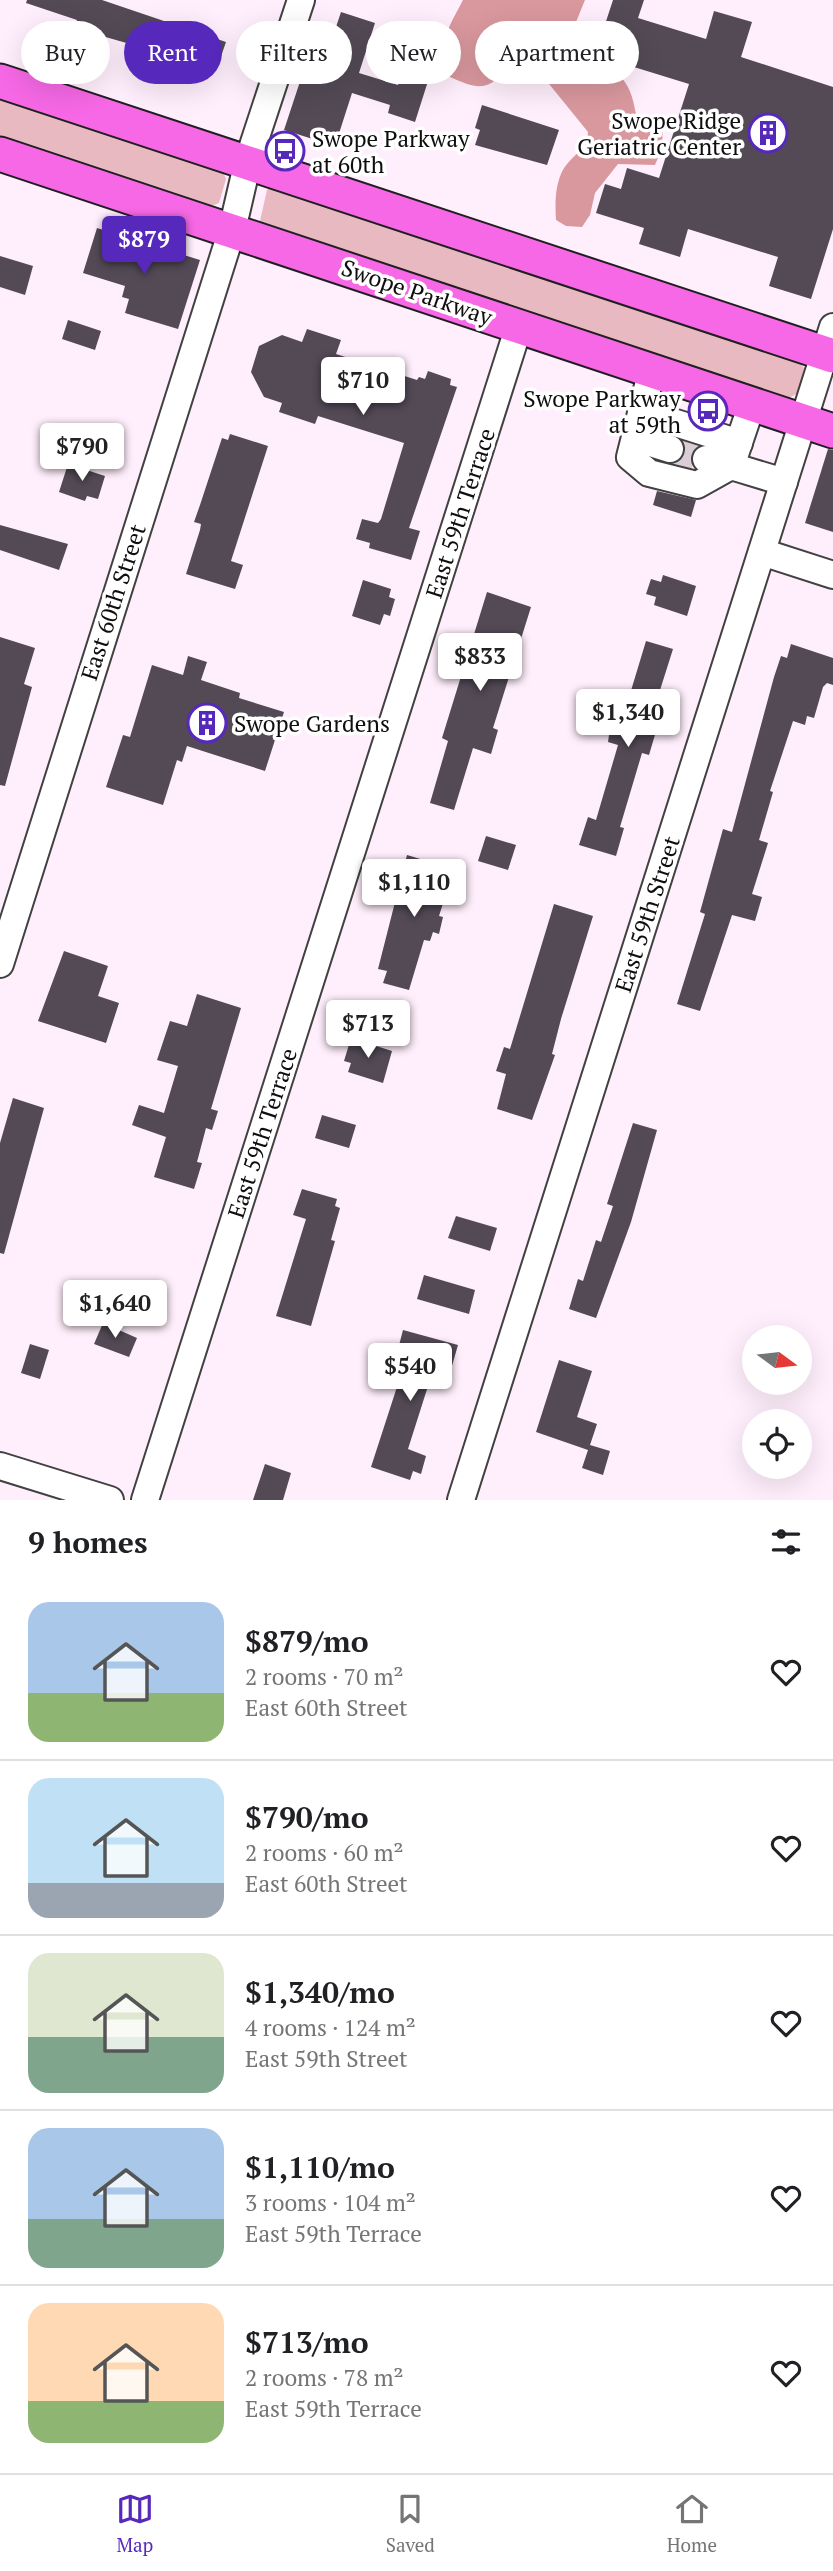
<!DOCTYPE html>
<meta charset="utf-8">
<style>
:root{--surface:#fff;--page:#f6f6f6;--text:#202124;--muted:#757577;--line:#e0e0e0;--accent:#5628bb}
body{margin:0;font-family:"PT Serif",serif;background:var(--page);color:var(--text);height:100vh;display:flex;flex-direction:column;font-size:26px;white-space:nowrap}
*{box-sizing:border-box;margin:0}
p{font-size:23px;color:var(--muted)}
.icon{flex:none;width:38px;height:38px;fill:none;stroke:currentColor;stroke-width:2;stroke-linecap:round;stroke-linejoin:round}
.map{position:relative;height:1500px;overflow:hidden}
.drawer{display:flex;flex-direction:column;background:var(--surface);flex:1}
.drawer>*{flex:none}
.banner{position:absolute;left:21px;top:21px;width:791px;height:63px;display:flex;gap:14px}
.needle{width:46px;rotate:105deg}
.fabs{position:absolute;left:742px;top:1325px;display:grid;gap:14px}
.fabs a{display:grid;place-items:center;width:70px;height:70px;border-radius:50%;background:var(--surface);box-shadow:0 7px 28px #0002;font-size:35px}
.price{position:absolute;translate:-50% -60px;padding:0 16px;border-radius:7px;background:#fff;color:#222;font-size:23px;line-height:46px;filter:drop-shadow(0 2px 4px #0008)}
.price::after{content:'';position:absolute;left:50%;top:42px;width:21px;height:16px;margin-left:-10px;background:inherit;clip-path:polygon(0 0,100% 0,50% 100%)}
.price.on{background:var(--accent);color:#fff}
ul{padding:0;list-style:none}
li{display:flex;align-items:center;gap:21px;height:175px;padding:0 28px}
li+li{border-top:2px solid var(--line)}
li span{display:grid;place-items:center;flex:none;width:196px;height:140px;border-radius:21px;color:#555}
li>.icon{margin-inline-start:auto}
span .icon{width:84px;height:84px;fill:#fffc;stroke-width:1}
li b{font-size:30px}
h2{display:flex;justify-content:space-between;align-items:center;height:84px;padding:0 28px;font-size:30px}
.tag{padding:0 24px;border-radius:32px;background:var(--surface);box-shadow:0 7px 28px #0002;font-size:24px;line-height:63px}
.tag.on{background:var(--accent);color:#fff}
.tab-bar{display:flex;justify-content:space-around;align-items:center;height:98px;border-top:2px solid var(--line);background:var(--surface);font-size:19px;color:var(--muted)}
.tab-bar a{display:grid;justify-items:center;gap:4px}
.tab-bar .on{color:var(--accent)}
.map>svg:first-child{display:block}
.green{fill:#e8b9c1}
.forest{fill:#d9989e}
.building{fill:#534a56}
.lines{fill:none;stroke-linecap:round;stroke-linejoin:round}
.minor-tunnel{stroke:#dbcdd8;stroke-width:26;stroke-dasharray:26 13;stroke-linecap:butt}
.minor-casing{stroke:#414141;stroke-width:30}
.major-casing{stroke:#1f1f1f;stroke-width:37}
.minor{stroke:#fff;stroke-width:26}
.major{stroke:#f668e5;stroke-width:33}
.labels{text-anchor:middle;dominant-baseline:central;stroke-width:7;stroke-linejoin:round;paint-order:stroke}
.poi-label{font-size:23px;fill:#0e0e0e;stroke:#fff;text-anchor:end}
.street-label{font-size:23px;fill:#0e0e0e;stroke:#fff}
</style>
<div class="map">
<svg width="833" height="1500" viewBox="0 0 833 1500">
<rect width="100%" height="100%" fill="#ffeffc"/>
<!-- green -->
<g class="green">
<polygon points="0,99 222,169 226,179 219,203 209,207 0,141"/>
<polygon points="271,187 285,189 800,363 804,368 798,393 787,399 265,225 260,221 267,190"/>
</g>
<!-- forest -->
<path class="forest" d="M 463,0 L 585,0 L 565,49 L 565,61 C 612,67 630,68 637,120 L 648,116 L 660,121 C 665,137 662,150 655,165 L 618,164 L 595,193 L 590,215 L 582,227 L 566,226 L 556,220 C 555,205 555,188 561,174 C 568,157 587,151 588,132 L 528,58 L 522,37 L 511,35 L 506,48 L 507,69 C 487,92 477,89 450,77 C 435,46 448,29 463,0 Z"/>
<!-- building -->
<g class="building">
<polygon points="27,0 102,0 226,42 218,65 211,72 157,55 158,52 74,28 77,20 26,3"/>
<polygon points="613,0 644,0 638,18 706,39 714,11 752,22 741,57 833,87 833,229 811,299 769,286 778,257 688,229 680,257 639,244 644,228 596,213 605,184 621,189 627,168 659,178 689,84 595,55"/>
<polygon points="341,12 375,23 359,73 398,85 409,51 435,59 415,122 388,113 390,105 352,93 335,146 284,130 320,21 336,27"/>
<polygon points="482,105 559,130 547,165 475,145 480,130 475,128"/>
<polygon points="97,228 200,260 178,329 125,313 129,299 122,297 125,286 83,273"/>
<polygon points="0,256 33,266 25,295 0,287"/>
<polygon points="68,320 101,331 95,350 62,339"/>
<polygon points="307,329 341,340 336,354 417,380 419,377 425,379 428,371 451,379 450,385 457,387 409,528 420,531 411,560 369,548 370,543 356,539 362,519 378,523 381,519 404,443 318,416 315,424 279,412 282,403 264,397 251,372 259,346 282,335 302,342"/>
<polygon points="230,434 268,446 231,561 243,565 235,589 186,574 200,530 201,524 194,522 200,505 222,438 228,440"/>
<polygon points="828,449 833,450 833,532 805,523"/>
<polygon points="68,464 105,476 98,499 87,496 85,501 59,492"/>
<polygon points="657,491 696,500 691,517 653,505"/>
<polygon points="0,525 68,544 59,570 0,550"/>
<polygon points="663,575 696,586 687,616 654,605 656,597 646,594 651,579 661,582"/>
<polygon points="363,580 391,589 389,597 395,599 390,616 384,614 380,625 352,616"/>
<polygon points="487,592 531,607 493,728 498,730 491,754 473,748 454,810 430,803 448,741 442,738"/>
<polygon points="0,637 35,648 24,684 32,687 5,786 0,785"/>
<polygon points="646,641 673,649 649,725 657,728 649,755 642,753 620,827 624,828 616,856 579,845 588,817 596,820 618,745 608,742 609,735 601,733 607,712 623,717"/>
<polygon points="791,644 833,658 833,685 827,683 823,687 814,718 807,716 805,725 793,721 770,791 773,792 759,840 768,843 752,894 762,897 755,921 732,915 700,1011 677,1004 705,914 700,912 723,829 732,832 774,677 781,656 787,658"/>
<polygon points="188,656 207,662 201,680 240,693 239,698 284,712 265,771 187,746 182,762 177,760 163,805 106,787 123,735 130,737 152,665 183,675"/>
<polygon points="486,836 516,845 508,870 478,861"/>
<polygon points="407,855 454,869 439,916 443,917 439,934 433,932 430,941 424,940 409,990 383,983 387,971 378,969"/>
<polygon points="554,904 593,916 561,1019 552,1054 555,1055 532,1120 497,1109 506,1074 496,1071 504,1047 510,1049"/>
<polygon points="64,951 108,966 98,996 119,1003 106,1043 38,1021"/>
<polygon points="197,994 241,1008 211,1109 218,1111 212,1130 206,1128 197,1162 202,1163 194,1189 154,1177 166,1137 132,1125 139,1105 164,1113 178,1066 157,1060 170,1021 187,1026"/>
<polygon points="351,1038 392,1051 383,1083 348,1072 351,1063 344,1061"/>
<polygon points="13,1098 44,1108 4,1254 0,1253 0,1143"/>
<polygon points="322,1115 356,1125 349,1148 315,1138"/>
<polygon points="633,1123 657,1130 631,1222 596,1318 569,1309 578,1279 583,1281 596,1240 601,1242 613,1206 607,1204"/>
<polygon points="302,1189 337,1199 335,1206 340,1208 331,1240 335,1241 311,1326 276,1316 306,1219 293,1215"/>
<polygon points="456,1216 497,1228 490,1251 448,1238"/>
<polygon points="424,1275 475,1290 469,1314 417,1299"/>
<polygon points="103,1323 137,1338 129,1357 94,1344"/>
<polygon points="403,1330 458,1345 451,1369 435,1364 408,1449 426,1456 421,1474 413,1471 410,1480 371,1467 407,1356 397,1353"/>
<polygon points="30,1344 49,1350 40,1379 21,1373"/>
<polygon points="559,1360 592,1371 577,1417 597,1424 590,1445 610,1451 603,1475 582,1468 588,1450 536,1432"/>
<polygon points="265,1464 291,1473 283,1500 253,1500"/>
</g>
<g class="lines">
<!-- minor-tunnel -->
<polyline class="minor-tunnel" points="670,449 706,459"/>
<defs>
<g id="minor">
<polyline points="652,370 630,457 649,473 697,485 731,466 784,482"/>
<polyline points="641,412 739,443"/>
<polyline points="635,438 670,449"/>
<polyline points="706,459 731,466 752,404"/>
<polyline points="762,552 833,575"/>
<polyline points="0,964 232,230 248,161 301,0"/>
<polyline points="0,1466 110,1500"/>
<polyline points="145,1500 519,326"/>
<polyline points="461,1500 833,327"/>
</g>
<g id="major">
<polyline points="0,81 833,356"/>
<polyline points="0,154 833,431"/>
</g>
</defs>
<!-- minor casing -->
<use href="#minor" class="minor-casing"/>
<!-- major casing -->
<use href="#major" class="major-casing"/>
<!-- minor -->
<use href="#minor" class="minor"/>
<!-- major -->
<use href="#major" class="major"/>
</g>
<!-- icons -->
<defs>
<symbol id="building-ring" viewBox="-11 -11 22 22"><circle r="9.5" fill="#fff" stroke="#5628bb" stroke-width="1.5"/><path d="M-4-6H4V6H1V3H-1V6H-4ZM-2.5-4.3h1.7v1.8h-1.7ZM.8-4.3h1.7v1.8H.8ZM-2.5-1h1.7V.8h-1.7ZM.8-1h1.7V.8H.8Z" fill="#5628bb"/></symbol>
<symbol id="bus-ring" viewBox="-11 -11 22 22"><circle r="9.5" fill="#fff" stroke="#5628bb" stroke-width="1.5"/><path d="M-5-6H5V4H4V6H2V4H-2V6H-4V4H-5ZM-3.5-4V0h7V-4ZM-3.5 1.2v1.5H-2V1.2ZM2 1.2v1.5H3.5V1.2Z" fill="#5628bb"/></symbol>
</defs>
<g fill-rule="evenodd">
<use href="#building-ring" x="746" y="111" width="44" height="44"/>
<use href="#bus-ring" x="263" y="129" width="44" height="44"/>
<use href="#bus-ring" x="686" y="389" width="44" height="44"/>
<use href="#building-ring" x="185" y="701" width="44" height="44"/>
</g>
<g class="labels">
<!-- poi labels -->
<g class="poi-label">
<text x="741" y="120">Swope Ridge<tspan x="741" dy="26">Geriatric Center</tspan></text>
<text x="312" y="138" text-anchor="start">Swope Parkway<tspan x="312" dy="26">at 60th</tspan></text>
<text x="681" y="398">Swope Parkway<tspan x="681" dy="26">at 59th</tspan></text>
<text x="234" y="723" text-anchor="start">Swope Gardens</text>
</g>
<!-- street labels -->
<g class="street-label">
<text transform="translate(417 292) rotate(19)">Swope Parkway</text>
<text transform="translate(460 513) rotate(-72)">East 59th Terrace</text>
<text transform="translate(113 602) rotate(-72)">East 60th Street</text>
<text transform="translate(647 914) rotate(-72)">East 59th Street</text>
<text transform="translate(262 1133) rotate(-72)">East 59th Terrace</text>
</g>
</g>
</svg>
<div class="fabs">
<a><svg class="needle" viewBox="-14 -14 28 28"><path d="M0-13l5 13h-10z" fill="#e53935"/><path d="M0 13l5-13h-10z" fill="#757577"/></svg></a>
<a><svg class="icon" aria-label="locate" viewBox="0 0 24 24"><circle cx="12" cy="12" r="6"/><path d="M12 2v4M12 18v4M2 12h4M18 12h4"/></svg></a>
</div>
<b class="price on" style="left:144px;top:276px">$879</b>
<b class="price" style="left:363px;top:417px">$710</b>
<b class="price" style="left:82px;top:483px">$790</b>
<b class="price" style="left:480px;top:693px">$833</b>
<b class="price" style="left:628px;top:749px">$1,340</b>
<b class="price" style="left:414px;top:919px">$1,110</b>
<b class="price" style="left:368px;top:1060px">$713</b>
<b class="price" style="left:115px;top:1340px">$1,640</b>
<b class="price" style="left:410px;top:1403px">$540</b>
<div class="banner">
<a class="tag">Buy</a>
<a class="tag on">Rent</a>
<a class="tag">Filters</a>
<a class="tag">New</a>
<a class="tag">Apartment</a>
</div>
</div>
<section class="drawer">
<h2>9 homes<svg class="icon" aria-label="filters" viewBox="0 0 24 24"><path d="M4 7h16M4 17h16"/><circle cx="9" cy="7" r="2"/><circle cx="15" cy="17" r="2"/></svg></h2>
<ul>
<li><span style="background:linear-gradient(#a9c7e8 65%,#8fb573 0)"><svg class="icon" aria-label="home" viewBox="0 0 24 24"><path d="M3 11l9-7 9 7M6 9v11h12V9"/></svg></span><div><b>$879/mo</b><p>2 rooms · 70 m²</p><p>East 60th Street</p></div><svg class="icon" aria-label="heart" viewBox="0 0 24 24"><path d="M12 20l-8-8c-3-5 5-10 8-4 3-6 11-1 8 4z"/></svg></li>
<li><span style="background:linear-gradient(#bfe0f5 75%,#9aa5b1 0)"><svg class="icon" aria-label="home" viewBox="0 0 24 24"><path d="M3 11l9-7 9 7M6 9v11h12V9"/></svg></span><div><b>$790/mo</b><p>2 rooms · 60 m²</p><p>East 60th Street</p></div><svg class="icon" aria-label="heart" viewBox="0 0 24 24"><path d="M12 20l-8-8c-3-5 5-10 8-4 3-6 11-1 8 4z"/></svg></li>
<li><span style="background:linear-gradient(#dfe7d0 60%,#7fa58c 0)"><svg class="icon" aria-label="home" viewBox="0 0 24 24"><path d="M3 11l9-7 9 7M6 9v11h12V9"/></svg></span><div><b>$1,340/mo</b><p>4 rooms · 124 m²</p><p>East 59th Street</p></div><svg class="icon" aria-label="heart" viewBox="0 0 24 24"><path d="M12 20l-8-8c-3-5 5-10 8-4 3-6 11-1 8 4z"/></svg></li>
<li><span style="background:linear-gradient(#a9c7e8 65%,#7fa58c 0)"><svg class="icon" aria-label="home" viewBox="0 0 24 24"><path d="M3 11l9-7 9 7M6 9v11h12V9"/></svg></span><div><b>$1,110/mo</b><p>3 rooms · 104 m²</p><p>East 59th Terrace</p></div><svg class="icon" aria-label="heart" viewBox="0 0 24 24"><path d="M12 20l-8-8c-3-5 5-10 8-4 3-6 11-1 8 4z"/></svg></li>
<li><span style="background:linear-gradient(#ffd9b3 70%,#8fb573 0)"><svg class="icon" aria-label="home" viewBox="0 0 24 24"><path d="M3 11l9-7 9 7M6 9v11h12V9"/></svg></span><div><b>$713/mo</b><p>2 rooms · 78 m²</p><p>East 59th Terrace</p></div><svg class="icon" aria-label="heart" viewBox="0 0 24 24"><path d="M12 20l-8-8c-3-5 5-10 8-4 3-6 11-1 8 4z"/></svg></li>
</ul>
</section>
<nav class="tab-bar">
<a class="on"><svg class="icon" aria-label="map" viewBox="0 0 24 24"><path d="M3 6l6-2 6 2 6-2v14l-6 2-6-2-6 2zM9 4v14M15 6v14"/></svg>Map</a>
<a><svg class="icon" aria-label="saved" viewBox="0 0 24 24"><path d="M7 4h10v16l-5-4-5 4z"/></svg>Saved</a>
<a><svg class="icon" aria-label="home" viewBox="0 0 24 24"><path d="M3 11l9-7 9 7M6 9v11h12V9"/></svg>Home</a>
</nav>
